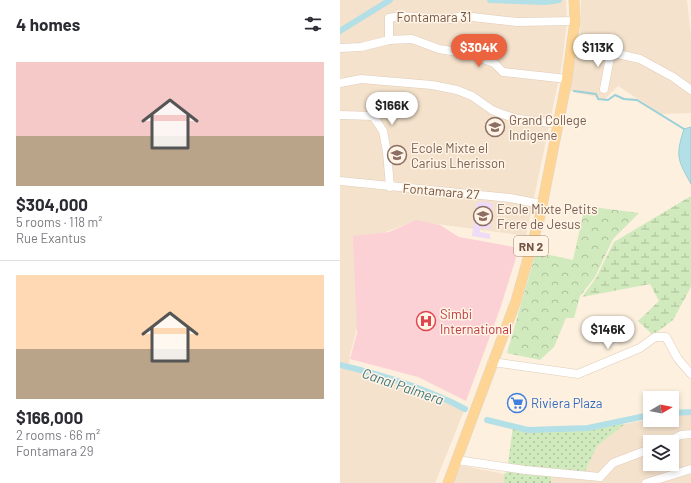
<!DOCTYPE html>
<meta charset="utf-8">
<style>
:root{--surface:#fff;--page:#f2f2f3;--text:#2b2b33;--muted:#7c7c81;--line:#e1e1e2;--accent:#eb633f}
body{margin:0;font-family:Barlow,sans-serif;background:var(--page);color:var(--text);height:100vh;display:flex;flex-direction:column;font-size:15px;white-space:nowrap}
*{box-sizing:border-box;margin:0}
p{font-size:13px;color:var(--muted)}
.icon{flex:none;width:22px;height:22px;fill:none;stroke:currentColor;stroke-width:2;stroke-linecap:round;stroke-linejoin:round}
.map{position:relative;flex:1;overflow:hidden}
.panel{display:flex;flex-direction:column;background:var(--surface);width:340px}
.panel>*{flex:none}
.needle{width:26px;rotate:80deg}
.fabs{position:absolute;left:303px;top:391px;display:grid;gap:8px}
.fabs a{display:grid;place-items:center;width:36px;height:36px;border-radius:0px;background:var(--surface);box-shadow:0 2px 6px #0003;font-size:20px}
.price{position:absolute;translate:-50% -34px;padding:0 9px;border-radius:14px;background:#fff;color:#222;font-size:13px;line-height:26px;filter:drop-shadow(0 1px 2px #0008)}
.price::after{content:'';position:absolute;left:50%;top:24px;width:12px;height:9px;margin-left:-6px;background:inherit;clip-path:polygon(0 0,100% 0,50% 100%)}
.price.selected{background:var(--accent);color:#fff}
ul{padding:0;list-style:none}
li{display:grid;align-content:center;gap:8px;height:212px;padding:0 16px}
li+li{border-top:1px solid var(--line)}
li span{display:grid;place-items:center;height:124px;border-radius:0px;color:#555}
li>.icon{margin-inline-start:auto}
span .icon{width:72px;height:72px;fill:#fffc;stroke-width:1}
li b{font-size:17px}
h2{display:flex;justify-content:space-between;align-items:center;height:48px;padding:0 16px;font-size:17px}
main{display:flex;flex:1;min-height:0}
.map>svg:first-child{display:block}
.residential{fill:#f4e2cc;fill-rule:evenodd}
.education{fill:#eddbf8}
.medical{fill:#fbd1d6}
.grass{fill:url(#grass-dots)}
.forest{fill:url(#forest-crowns)}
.wetland{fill:url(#wetland-marsh)}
.water{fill:#b3dfe6;stroke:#99cfd8}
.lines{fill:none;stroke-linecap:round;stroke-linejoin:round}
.stream{stroke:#99cfd8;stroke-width:2}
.canal{stroke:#b3dfe6;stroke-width:6}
.minor-casing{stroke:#e0ccba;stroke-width:9}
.major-casing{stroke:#ddd6d3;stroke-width:11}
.minor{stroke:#fff;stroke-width:8}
.major{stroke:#fed594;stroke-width:10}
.labels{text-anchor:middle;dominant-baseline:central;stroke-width:3;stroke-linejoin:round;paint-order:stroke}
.shield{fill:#fff4e5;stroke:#9d8576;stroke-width:1}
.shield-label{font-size:12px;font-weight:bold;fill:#735546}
.street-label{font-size:13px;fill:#735546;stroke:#fff4e5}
.education-label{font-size:13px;fill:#785e54;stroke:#fff4e5;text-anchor:start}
.health-label{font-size:13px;fill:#be3a42;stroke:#fff4e5;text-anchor:start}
.shop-label{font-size:13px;fill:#366cbe;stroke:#fff4e5;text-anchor:start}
.water-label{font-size:14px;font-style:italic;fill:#3d7680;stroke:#fff4e5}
</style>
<main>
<section class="panel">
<h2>4 homes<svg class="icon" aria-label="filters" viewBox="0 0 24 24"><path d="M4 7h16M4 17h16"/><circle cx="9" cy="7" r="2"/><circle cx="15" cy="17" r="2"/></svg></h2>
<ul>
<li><span style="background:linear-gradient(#f6c9c9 60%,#b9a48a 0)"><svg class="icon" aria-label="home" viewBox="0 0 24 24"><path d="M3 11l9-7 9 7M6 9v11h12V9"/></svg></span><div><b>$304,000</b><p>5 rooms · 118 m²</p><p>Rue Exantus</p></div></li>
<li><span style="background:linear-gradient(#ffd9b3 60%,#b9a48a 0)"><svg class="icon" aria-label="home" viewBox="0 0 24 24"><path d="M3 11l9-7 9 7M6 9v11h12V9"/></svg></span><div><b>$166,000</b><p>2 rooms · 66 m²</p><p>Fontamara 29</p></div></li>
</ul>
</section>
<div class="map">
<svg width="351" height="483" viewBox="0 0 351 483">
<defs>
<pattern id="grass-dots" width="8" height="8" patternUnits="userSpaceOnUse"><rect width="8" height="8" fill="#d0eabd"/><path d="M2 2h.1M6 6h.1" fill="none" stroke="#adc09b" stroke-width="1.8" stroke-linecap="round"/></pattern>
<pattern id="forest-crowns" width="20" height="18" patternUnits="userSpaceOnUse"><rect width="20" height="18" fill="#d0eabd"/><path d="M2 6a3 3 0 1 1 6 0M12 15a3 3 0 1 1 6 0" fill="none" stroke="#adc09b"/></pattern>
<pattern id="wetland-marsh" width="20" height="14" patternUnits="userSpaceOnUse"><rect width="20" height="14" fill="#d0eabd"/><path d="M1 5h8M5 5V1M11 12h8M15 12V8" fill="none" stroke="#adc09b"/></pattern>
</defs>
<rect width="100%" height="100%" fill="#fdf0de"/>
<!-- residential -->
<g class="residential">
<polygon points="0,0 226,0 227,22 222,64 186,236 74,221 41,234 10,355 9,367 94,394 124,411 95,483 0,483"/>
<polygon points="241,0 347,0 351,37 351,113 321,114 278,86 265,99 230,91 240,34"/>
<path d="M 351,414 L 351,483 L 211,483 L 212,471 L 244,474 L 257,446 L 285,424 L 310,419 L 332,420 L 332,416 ZM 310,442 L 332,442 L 332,464 L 310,464 Z"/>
<polygon points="119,465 164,474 164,483 112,483"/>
</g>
<!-- education -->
<polygon class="education" points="143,201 153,204 150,229 140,228 140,232 150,234 150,239 132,236 137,202 142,203"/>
<!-- medical -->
<polygon class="medical" points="76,220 100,225 119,237 179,248 160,309 126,401 78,377 10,359 17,333 13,236 49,232"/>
<!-- grass -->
<polygon class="grass" points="285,424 257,446 244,474 212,471 211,483 164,483 164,474 167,472 173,426 185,429"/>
<!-- forest -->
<polygon class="forest" points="245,206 299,213 273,239 255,277 240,296 234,318 226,318 214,347 200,360 167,353 196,252 233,260"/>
<!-- wetland -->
<polygon class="wetland" points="351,196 351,287 333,320 313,335 298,321 319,301 310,284 242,297 256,278 274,242"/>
<!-- water -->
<path class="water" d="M 351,127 L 351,184 C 338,160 335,157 344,129 Z"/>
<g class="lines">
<!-- stream -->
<polyline class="stream" points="234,91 256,94 258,99 268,100 275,95 284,99 297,100 344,129"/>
<!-- canal -->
<g class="canal">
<polyline points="150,0 206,2 219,0"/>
<polyline points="0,31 50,0"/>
<path d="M 0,365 C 43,375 85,388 125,409"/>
<polyline points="332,413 351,412"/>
<polyline points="147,420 188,430 248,428 310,415"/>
</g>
<defs>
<g id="minor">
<polyline points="49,40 72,39 99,49 130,54 154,63 163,72 227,79"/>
<polyline points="233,44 300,59 333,77 351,90"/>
<polyline points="0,48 21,47 49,40 49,18 60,16 109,19 123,16 177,22 235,21"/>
<polyline points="0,83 21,79 92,85 117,90 132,96 152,110 162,114 178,119 219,124"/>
<polyline points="264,89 271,52"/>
<polyline points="1,115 33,116 43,131 47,152 50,187"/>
<polyline points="0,181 170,198 201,204"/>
<polyline points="152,362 238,374 300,348 315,337 326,337 338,359 351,374"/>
<polyline points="326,442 341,435 351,434"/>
<polyline points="117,460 185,470 260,477"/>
<polyline points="260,477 273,463 310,449"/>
<polyline points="306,483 351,469"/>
</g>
<polyline id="major" points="108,483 176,301 200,216 227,79 235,21 234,0"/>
</defs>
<!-- minor casing -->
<use href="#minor" class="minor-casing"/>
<!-- major casing -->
<use href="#major" class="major-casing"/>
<!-- minor -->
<use href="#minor" class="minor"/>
<!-- major -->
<use href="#major" class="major"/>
</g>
<!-- icons -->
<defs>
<symbol id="school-ring" viewBox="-11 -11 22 22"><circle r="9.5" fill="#fff4e5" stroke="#8d6e63" stroke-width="1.5"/><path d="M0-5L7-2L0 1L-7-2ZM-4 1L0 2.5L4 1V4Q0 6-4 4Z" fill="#8d6e63"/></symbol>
<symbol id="hospital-ring" viewBox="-11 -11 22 22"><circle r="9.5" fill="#fff4e5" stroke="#e0444e" stroke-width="1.5"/><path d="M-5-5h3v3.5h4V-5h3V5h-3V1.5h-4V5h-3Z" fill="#e0444e"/></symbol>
<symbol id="supermarket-ring" viewBox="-11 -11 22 22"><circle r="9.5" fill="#fff4e5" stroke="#3f7fe0" stroke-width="1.5"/><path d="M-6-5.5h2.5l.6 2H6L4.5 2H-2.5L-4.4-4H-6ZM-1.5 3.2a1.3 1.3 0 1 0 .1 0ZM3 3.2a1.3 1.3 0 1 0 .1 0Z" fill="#3f7fe0"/></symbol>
</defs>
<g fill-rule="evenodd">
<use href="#school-ring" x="144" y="116" width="22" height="22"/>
<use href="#school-ring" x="46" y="144" width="22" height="22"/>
<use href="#school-ring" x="132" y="205" width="22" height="22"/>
<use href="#hospital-ring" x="75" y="310" width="22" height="22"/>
<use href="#supermarket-ring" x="166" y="392" width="22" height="22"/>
</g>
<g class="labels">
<!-- shield labels -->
<rect class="shield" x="174" y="236" width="34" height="20" rx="3"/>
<g class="shield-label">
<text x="191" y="246">RN 2</text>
</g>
<!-- street labels -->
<g class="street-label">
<text x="94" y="17">Fontamara 31</text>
<text transform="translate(101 191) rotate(5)">Fontamara 27</text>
</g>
<!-- education labels -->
<g class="education-label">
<text x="169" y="120">Grand College<tspan x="169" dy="15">Indigene</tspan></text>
<text x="71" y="148">Ecole Mixte el<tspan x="71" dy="15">Carius Lherisson</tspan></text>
<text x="157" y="209">Ecole Mixte Petits<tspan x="157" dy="15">Frere de Jesus</tspan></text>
</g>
<!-- health labels -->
<g class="health-label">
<text x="100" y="314">Simbi<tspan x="100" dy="15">International</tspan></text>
</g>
<!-- shop labels -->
<g class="shop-label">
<text x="191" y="403">Riviera Plaza</text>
</g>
<!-- water labels -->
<g class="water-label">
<text transform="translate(63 386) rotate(19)">Canal Palmera</text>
</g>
</g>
</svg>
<div class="fabs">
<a><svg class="needle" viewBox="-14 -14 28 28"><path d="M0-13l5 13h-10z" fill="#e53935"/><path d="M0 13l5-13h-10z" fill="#7c7c81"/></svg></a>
<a><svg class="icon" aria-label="layers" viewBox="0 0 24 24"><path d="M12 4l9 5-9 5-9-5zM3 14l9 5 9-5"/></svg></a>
</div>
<b class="price selected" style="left:139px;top:68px">$304K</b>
<b class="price" style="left:258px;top:68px">$113K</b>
<b class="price" style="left:52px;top:126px">$166K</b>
<b class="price" style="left:268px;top:350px">$146K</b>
</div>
</main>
